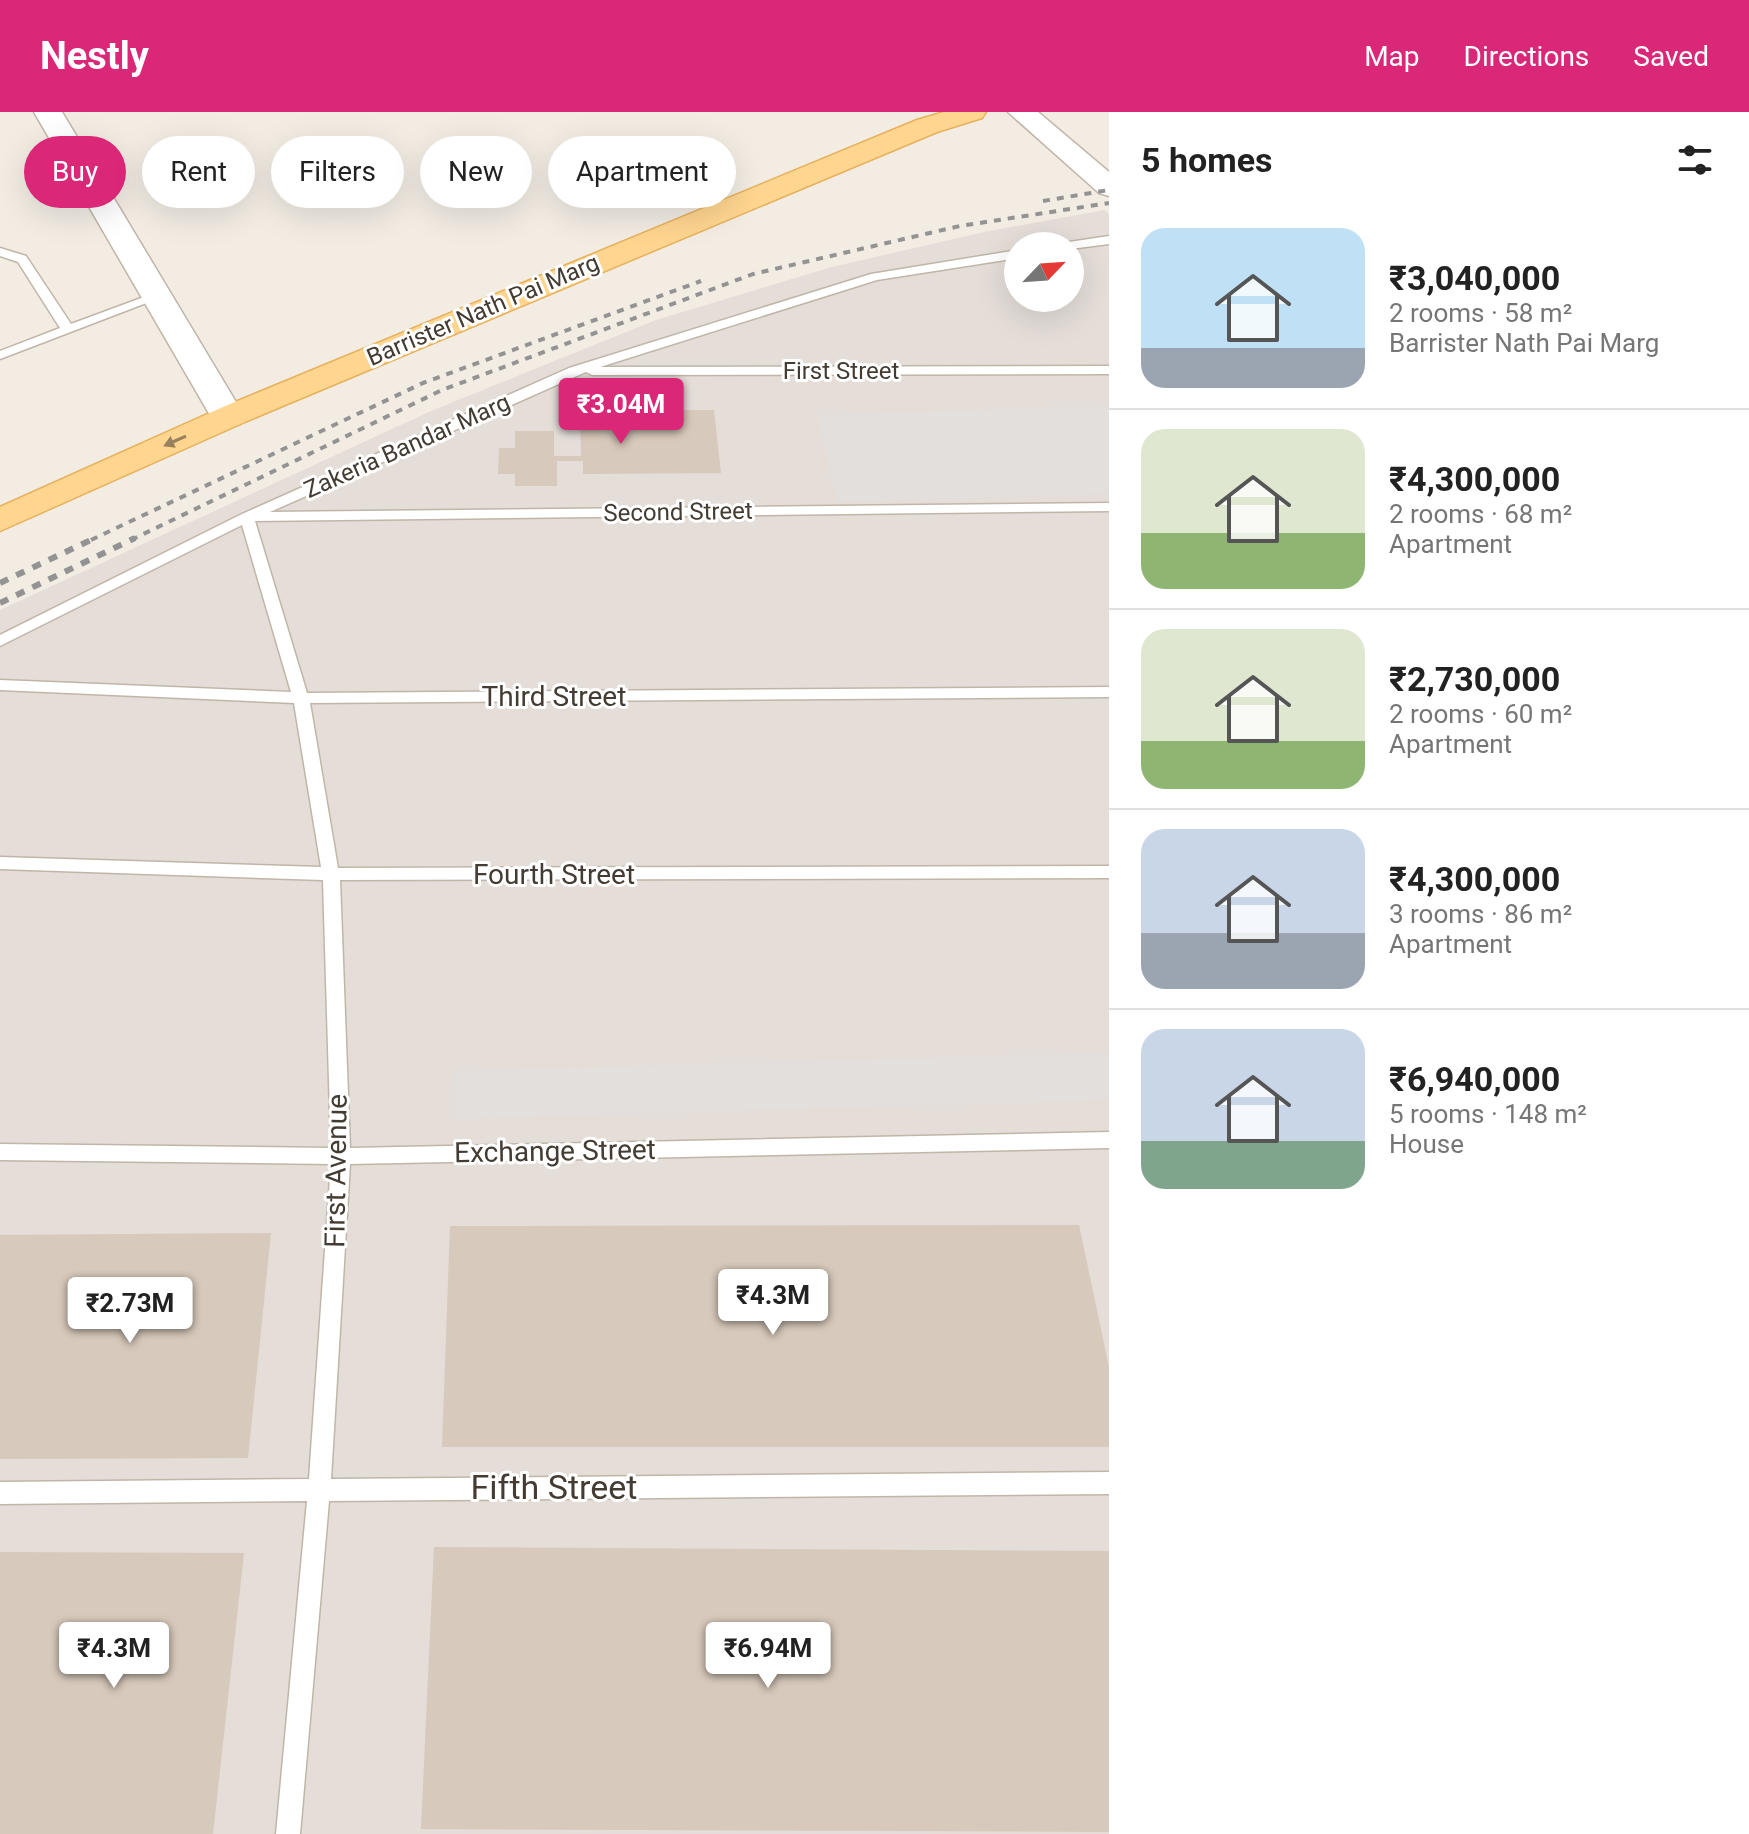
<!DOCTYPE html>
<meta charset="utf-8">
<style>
:root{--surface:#fff;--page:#f6f6f6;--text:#222;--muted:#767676;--line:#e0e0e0;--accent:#db2777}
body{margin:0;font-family:Roboto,sans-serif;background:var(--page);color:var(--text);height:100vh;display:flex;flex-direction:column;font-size:30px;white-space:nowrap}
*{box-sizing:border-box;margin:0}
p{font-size:26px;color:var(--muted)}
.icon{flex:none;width:44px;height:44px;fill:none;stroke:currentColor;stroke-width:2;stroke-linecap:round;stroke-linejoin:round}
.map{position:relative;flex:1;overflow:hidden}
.sheet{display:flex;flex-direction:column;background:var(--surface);width:640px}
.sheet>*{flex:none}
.hud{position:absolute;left:24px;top:24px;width:760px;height:72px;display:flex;gap:16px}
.needle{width:52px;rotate:65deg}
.controls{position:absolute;left:1004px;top:120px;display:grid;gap:16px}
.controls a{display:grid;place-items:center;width:80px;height:80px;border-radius:50%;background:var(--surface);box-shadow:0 8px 32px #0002;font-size:40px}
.price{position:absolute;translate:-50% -68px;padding:0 18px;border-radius:8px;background:#fff;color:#222;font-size:26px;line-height:52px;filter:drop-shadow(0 2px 4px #0008)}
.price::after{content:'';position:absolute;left:50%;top:48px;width:24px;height:18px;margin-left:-12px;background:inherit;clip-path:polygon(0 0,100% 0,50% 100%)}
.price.on{background:var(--accent);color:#fff}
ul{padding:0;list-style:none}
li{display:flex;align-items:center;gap:24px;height:200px;padding:0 32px}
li+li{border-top:2px solid var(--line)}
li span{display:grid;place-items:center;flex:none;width:224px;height:160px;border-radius:24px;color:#555}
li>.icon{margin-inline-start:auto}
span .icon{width:96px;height:96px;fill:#fffc;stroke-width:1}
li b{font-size:34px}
h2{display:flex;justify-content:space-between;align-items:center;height:96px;padding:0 32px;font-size:34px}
.tag{padding:0 28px;border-radius:36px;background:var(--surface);box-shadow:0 8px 32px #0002;font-size:28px;line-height:72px}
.tag.on{background:var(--accent);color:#fff}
header{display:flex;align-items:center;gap:48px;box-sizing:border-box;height:112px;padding:0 40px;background:var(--accent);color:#fff}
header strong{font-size:38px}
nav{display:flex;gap:44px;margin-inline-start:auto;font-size:28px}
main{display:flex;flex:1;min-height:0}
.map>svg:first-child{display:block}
.industrial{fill:#e4ddd8;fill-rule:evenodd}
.parking{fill:#e2dfdc}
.building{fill:#d7c9bb}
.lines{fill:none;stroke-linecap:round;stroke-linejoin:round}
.service-casing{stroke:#c0b6a8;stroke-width:3}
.tertiary-casing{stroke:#c0b6a8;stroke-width:3}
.primary-casing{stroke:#e7b15c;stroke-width:3}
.service{fill:#fff;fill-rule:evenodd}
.tertiary{fill:#fff;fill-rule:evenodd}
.primary{fill:#ffd58f;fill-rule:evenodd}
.rail-far1{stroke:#939393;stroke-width:4;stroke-dasharray:7 7;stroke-linecap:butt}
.rail{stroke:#939393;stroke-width:6;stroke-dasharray:9 9;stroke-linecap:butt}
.oneway{fill:#98815c}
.labels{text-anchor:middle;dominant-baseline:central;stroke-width:6;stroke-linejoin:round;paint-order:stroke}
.far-street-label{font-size:24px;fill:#443c33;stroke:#fff}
.street-label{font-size:28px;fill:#443c33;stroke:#fff}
.near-street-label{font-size:34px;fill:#443c33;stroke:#fff}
</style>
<header>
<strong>Nestly</strong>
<nav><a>Map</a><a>Directions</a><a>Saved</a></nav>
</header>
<main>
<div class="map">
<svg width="1109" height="1722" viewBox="0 0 1109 1722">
<rect width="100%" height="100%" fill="#f2ece3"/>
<!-- industrial -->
<path class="industrial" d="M 1105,98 L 1109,102 L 1109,1722 L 0,1722 L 0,498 L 431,299 L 656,208 L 832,155 L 984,120 ZM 1018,134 L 1070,134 L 1070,186 L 1018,186 Z"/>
<!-- parking -->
<g class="parking">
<polygon points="1109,294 1109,382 838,390 817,303"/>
<polygon points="1109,941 1109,988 455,1007 454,959"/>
</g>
<!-- building -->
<g class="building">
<polygon points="714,298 721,361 583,362 583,349 557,349 557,374 515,374 515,362 498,362 499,336 515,336 515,319 554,319 554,344 581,344 580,299"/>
<polygon points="1079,1113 1109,1255 1109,1335 442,1335 450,1114"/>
<polygon points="271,1121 248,1346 0,1347 0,1123"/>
<polygon points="434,1435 1109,1439 1109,1720 421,1717"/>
<polygon points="0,1440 244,1441 213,1722 0,1722"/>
</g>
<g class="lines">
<defs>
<g id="service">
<polygon points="1109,124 1109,132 1070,137 1070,134 1063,134 1069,130"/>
<polygon points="0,136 26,144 71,212 152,182 162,185 0,247 0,239 60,216 18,150 0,144"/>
<polygon points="1018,138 1018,146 877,168 600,255 1109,254 1109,262 592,263 586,260 270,400 1109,391 1109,399 255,409 307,581 1109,575 1109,585 310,591 338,756 1109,754 1109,766 340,768 350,1036 1109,1020 1109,1036 350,1052 331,1367 1109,1360 1109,1382 329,1389 300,1722 276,1722 307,1389 0,1392 0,1370 309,1367 331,1052 0,1048 0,1032 331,1036 323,768 0,757 0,745 321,755 294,591 0,578 0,568 291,580 242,413 0,534 0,523 242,402 569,256 871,162"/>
</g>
<g id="tertiary">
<polygon points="34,0 62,0 245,305 240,312 228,315 216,312 211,305"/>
<polygon points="1008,0 1038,0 1109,60 1109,84 1099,81"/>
</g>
<polygon id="primary" points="944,0 986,0 982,6 937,20 247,309 0,419 0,395 223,295 917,8"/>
</defs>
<!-- service casing -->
<use href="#service" class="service-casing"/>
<!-- tertiary casing -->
<use href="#tertiary" class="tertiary-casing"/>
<!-- primary casing -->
<use href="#primary" class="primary-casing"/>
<!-- service -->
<use href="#service" class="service"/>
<!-- tertiary -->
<use href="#tertiary" class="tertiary"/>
<!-- primary -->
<use href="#primary" class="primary"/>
<!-- rail-far1 -->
<g class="rail-far1">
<polyline points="1043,89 1109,78"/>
<polyline points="91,428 423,271 701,169"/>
<polyline points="131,428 442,278 753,162 960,114 1109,91"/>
</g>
<!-- rail -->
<g class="rail">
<polyline points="0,471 95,426"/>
<polyline points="0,491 135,426"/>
</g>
</g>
<!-- one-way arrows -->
<defs><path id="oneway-solid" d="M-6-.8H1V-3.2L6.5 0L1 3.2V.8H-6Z" transform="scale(2)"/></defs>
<use class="oneway" href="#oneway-solid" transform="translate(175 329) rotate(156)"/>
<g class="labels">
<!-- far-street labels -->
<g class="far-street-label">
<text transform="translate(483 198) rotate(-23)">Barrister Nath Pai Marg</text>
<text x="841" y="259">First Street</text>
<text transform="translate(407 334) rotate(-24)">Zakeria Bandar Marg</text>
<text transform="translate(678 400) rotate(-1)">Second Street</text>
</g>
<!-- street labels -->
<g class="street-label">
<text x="554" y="584">Third Street</text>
<text x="554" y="762">Fourth Street</text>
<text transform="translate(555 1039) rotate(-1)">Exchange Street</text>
<text transform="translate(336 1059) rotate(-89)">First Avenue</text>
</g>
<!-- near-street labels -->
<g class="near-street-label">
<text x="554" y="1375">Fifth Street</text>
</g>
</g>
</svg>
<div class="controls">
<a><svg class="needle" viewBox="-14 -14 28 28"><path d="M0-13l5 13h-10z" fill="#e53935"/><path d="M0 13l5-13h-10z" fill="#767676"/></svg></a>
</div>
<b class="price on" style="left:621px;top:334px">₹3.04M</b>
<b class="price" style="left:773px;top:1225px">₹4.3M</b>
<b class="price" style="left:130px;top:1233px">₹2.73M</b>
<b class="price" style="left:114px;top:1578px">₹4.3M</b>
<b class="price" style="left:768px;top:1578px">₹6.94M</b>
<div class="hud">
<a class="tag on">Buy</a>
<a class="tag">Rent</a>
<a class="tag">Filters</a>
<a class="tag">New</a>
<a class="tag">Apartment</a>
</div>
</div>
<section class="sheet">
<h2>5 homes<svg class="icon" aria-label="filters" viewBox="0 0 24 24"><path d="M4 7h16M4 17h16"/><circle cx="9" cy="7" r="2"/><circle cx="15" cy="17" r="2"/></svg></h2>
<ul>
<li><span style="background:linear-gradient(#bfe0f5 75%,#9aa5b1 0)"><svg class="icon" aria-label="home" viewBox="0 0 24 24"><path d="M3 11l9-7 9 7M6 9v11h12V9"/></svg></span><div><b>₹3,040,000</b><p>2 rooms · 58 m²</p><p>Barrister Nath Pai Marg</p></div></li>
<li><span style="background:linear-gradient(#dfe7d0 65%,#8fb573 0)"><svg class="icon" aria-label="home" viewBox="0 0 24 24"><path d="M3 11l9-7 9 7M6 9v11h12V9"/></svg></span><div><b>₹4,300,000</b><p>2 rooms · 68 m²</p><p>Apartment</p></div></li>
<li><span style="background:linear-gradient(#dfe7d0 70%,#8fb573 0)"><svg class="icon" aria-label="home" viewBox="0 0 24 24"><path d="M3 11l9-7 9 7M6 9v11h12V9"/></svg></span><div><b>₹2,730,000</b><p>2 rooms · 60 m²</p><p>Apartment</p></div></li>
<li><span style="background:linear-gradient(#c9d6e8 65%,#9aa5b1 0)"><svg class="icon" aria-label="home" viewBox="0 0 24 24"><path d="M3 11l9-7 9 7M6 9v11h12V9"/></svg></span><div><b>₹4,300,000</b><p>3 rooms · 86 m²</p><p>Apartment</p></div></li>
<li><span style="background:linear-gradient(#c9d6e8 70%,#7fa58c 0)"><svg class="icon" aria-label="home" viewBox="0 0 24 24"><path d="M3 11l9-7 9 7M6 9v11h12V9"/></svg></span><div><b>₹6,940,000</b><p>5 rooms · 148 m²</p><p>House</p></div></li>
</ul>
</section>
</main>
